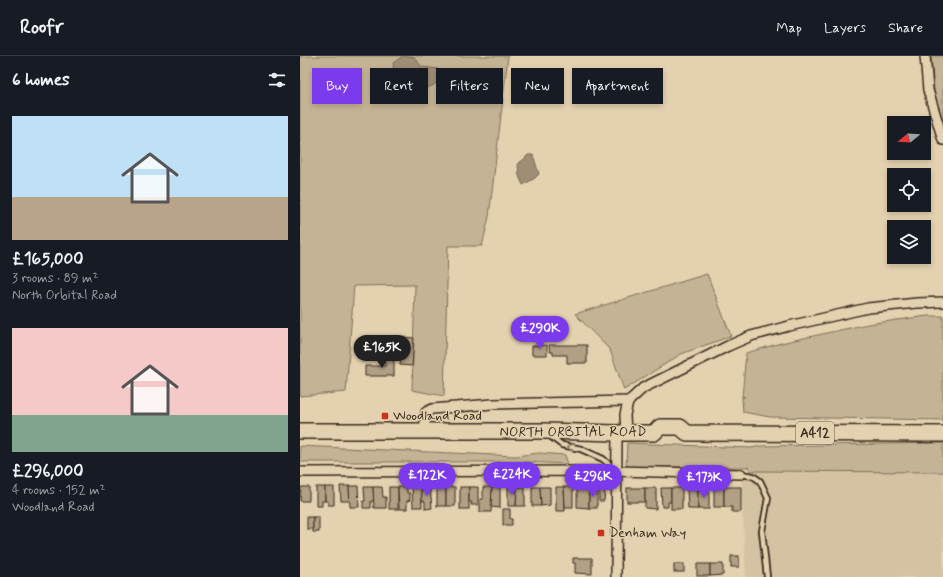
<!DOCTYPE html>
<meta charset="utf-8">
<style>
:root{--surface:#171b24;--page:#242831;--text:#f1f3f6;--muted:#9ea1a6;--line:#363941;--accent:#7c3aed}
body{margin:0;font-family:Mynerve,sans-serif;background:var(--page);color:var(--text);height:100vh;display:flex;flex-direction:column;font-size:15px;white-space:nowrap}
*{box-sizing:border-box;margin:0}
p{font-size:13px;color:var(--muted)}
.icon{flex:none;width:22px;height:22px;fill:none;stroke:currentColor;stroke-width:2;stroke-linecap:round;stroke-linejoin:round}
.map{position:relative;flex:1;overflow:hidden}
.drawer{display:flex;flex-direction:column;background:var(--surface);width:300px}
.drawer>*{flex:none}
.guide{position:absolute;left:12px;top:12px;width:380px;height:36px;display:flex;gap:8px}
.needle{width:26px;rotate:252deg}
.fabs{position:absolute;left:587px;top:60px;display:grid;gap:8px}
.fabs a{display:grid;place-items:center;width:44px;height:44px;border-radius:0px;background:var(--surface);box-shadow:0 2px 6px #0003;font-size:20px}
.price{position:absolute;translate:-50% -34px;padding:0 9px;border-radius:14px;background:var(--accent);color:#fff;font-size:13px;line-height:26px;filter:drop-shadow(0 1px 2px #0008)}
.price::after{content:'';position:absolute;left:50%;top:24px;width:12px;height:9px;margin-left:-6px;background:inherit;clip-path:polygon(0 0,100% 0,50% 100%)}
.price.selected{background:#222;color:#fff}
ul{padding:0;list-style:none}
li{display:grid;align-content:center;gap:8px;height:212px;padding:0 12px}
li span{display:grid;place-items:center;height:124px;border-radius:0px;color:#555}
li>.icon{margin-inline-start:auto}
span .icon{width:72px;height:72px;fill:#fffc;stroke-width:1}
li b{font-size:17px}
h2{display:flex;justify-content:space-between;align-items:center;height:48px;padding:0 12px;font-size:17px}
.pill{padding:0 14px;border-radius:0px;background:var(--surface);box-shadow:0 2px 6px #0003;font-size:14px;line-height:36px}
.pill.selected{background:var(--accent);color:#fff}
header{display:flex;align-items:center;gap:24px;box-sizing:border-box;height:56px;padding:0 20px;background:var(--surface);border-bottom:1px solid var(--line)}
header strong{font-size:19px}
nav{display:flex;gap:22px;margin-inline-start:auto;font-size:14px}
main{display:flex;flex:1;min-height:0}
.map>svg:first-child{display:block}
.built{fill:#d5c2a2}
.green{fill:#c5b395;stroke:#806e5a}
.water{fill:#9f8d74;stroke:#776552}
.building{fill:#b2a084;stroke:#3b2a1e}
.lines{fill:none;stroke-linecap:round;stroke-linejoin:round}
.lane-casing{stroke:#3b2a1e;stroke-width:8}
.street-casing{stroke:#3b2a1e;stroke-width:12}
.primary-casing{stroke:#3b2a1e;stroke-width:18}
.lane{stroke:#e4d1af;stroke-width:4.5}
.street{stroke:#e4d1af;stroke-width:9}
.primary{stroke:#e4d1af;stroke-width:15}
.oneway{stroke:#907e66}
.poi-dot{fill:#c8321e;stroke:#e4d1af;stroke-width:1.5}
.labels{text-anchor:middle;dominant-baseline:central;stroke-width:3;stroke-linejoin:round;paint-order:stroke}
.shield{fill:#e4d1af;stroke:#6e5c4a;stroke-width:1}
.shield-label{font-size:13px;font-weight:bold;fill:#3b2a1e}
.poi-label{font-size:14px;fill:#3b2a1e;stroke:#e4d1af;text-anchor:start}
.street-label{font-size:14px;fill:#3b2a1e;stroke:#e4d1af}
</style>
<header>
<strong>Roofr</strong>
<nav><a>Map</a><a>Layers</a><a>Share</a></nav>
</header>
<main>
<section class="drawer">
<h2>6 homes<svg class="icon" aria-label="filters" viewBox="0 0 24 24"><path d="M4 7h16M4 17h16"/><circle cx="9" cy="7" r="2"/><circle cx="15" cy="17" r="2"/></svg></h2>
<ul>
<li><span style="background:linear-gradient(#bfe0f5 65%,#b9a48a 0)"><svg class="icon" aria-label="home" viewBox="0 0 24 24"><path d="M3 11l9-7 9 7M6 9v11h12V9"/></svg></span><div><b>£165,000</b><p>3 rooms · 89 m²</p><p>North Orbital Road</p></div></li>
<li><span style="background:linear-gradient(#f6c9c9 70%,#7fa58c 0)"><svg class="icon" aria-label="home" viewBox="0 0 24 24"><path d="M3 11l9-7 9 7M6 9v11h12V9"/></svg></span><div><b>£296,000</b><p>4 rooms · 152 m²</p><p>Woodland Road</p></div></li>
</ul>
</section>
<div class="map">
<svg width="643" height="521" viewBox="0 0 643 521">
<rect width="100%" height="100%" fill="#e4d1af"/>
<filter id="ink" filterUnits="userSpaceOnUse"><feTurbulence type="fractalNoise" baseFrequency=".025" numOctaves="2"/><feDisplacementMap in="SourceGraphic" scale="8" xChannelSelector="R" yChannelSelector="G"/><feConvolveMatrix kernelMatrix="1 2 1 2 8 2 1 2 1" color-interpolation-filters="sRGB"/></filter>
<g filter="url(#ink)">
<!-- built -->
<polygon class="built" points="441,415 643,416 643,521 446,521"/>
<!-- green -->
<g class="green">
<polygon points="0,0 208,0 189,161 182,190 148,190 144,340 112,334 115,229 54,230 46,336 0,340"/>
<polygon points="631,0 643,0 643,64 635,43"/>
<polygon points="407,218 431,280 381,298 324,334 310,294 275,258"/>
<polygon points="627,260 643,260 643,364 470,361 443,356 442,341 445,341 442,341 446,297 481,287 568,268"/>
<polygon points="327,387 451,392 462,390 643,387 643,416 450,415 449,411 326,411"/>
<polygon points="0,390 216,400 239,397 265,399 268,408 223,406 0,406"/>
</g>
<!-- water -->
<g class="water">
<polygon points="103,0 113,0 122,11 138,13 141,23 132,30 109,38 95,28 93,7"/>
<polygon points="228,99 233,99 239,118 235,122 223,129 219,120 218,107 222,105"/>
</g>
<!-- building -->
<g class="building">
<polygon points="102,281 114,282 112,310 100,309"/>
<polygon points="247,289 247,299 232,299 232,290"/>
<polygon points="249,289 287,289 287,307 267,307 267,299 253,299 253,296 250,296"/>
<polygon points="85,301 94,301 94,320 65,320 65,310 85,310"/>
<polygon points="40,430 49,430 50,445 41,445"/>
<polygon points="49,430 58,430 59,451 50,451"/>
<polygon points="112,430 121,430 122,451 113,451"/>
<polygon points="121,430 130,430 132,452 125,453 125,445 122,445"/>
<polygon points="1,431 9,431 9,445 0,445"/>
<polygon points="16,431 25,431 25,445 22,445 22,450 16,450"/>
<polygon points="25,431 34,431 34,449 28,449 28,445 25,445"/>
<polygon points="64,431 73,431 74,445 71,445 71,452 63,452 63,445 65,445"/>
<polygon points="73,431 82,431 83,441 86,441 86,452 74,452"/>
<rect x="89" y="431" width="9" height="22"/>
<polygon points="98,431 107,431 107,437 110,437 110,444 107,445 107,453 99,453"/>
<rect x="137" y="431" width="9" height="19"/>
<rect x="146" y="431" width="9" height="19"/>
<rect x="160" y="431" width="9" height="22"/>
<polygon points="169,431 178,431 178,449 171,449 172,446 169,446"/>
<polygon points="183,431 192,431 191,456 180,456 180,443 183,443"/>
<polygon points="192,431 200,431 200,452 191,451"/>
<polygon points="208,431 217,431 216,450 208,450"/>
<polygon points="217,431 225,431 225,450 216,450"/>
<polygon points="232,431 240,431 241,450 232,450"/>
<polygon points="240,431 250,431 250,449 241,450"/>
<polygon points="256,431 264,431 265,455 256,455"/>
<polygon points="264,431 273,431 273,451 265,451"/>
<polygon points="277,431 289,431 289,452 277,451"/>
<rect x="289" y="431" width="8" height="21"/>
<rect x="414" y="431" width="10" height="20"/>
<polygon points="424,431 441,431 441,456 432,456 432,451 424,451"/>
<rect x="327" y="432" width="18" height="14"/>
<polygon points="345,432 356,432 356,453 345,452"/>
<polygon points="361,432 371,432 371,446 368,446 368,451 362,451"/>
<rect x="371" y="432" width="11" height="21"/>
<polygon points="387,433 398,433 398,453 388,453"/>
<rect x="398" y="433" width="11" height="20"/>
<polygon points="299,434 305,434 304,445 299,445"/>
<polygon points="203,453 210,453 210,463 212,463 212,469 203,469"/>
<rect x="7" y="461" width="6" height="12"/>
<rect x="13" y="461" width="6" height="15"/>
<rect x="431" y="500" width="8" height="11"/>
<polygon points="273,502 292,502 292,518 275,517 275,507 273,507"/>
<rect x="374" y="508" width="10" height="8"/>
<rect x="397" y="508" width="13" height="12"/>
<polygon points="410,508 423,508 423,519 410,520"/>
</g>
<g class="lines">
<defs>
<g id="lane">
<polyline points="250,380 262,389 281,393 303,403 315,414"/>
<polyline points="441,418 453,420 460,425 468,442 462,475 467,521"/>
</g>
<g id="street">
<polyline points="625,0 628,34 643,84"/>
<polyline points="124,375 126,356 132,353 192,348 329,345"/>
<polyline points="326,377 325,359 327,350 329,345 343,332 428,290 451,280 489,270 568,252 617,247 643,246"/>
<polyline points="0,416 316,415 441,418"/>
<polyline points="316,521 317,377"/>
</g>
<polyline id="primary" points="0,375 243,375 317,377 354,377 360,371 380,371 387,377 643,378"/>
</defs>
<!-- lane casing -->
<use href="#lane" class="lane-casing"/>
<!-- street casing -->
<use href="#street" class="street-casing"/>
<!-- primary casing -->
<use href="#primary" class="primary-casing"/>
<!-- lane -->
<use href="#lane" class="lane"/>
<!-- street -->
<use href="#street" class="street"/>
<!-- primary -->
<use href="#primary" class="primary"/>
</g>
<!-- one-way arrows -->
<defs><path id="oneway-chevron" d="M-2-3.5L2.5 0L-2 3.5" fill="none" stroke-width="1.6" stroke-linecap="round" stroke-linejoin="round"/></defs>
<use class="oneway" href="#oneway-chevron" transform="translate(270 391) rotate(-167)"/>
</g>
<!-- markers -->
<g class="poi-dot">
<rect x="81" y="356" width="8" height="8" rx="2"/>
<rect x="297" y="473" width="8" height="8" rx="2"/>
</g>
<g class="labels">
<!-- shield labels -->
<rect class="shield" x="496" y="366" width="38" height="22" rx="3"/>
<g class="shield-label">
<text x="515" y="377">A412</text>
</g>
<!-- poi labels -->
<g class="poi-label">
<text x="93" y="360">Woodland Road</text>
<text x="309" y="477">Denham Way</text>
</g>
<!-- street labels -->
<g class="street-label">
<text x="273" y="376">NORTH ORBITAL ROAD</text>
</g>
</g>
</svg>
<div class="fabs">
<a><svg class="needle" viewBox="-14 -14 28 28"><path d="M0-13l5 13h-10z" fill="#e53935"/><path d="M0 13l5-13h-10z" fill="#9ea1a6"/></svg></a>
<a><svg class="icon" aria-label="locate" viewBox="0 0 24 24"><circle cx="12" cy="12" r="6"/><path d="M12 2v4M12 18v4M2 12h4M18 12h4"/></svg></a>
<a><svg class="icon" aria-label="layers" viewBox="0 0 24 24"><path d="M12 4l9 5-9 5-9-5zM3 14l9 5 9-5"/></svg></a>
</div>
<b class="price" style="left:240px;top:294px">£290K</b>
<b class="price selected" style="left:82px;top:313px">£165K</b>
<b class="price" style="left:212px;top:440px">£224K</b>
<b class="price" style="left:127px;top:441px">£122K</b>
<b class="price" style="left:293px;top:442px">£296K</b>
<b class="price" style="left:404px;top:443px">£173K</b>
<div class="guide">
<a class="pill selected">Buy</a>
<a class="pill">Rent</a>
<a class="pill">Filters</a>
<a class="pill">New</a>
<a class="pill">Apartment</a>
</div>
</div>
</main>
